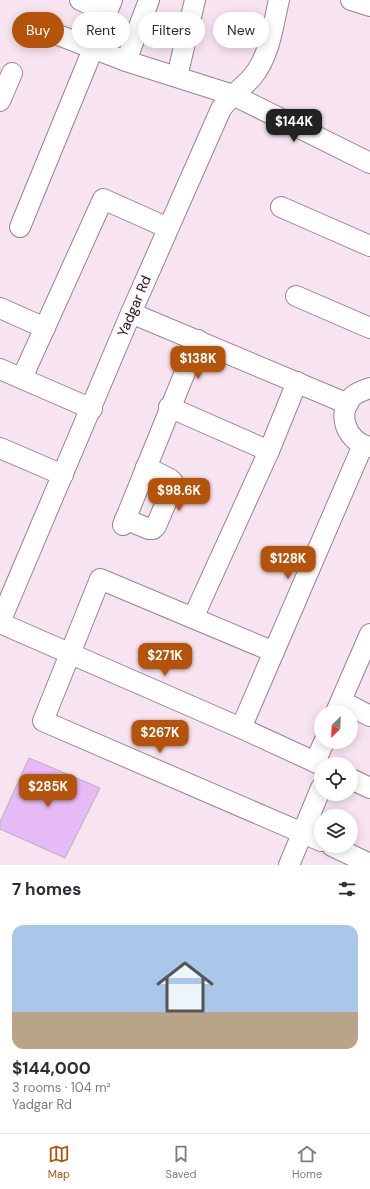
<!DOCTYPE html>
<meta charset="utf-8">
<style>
:root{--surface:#fff;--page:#f2f2f3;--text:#2b2b33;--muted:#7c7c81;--line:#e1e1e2;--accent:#b45309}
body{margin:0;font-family:"DM Sans",sans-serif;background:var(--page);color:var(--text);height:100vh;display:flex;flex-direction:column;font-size:15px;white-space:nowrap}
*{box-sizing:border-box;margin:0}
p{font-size:13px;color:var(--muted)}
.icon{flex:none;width:22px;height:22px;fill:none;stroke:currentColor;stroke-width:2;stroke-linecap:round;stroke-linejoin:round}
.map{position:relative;height:865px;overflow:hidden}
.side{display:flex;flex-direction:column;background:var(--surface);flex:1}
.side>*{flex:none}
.guide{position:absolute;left:12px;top:12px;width:346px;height:36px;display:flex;gap:8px}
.needle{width:26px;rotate:204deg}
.controls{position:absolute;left:314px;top:705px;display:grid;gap:8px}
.controls a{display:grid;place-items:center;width:44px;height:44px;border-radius:50%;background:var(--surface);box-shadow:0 2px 10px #0003;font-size:20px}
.price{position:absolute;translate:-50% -34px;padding:0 9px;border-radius:8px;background:var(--accent);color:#fff;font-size:13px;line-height:26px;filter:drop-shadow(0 1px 2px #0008)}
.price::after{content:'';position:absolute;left:50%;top:24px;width:12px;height:9px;margin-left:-6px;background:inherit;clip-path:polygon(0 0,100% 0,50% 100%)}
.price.on{background:#222;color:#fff}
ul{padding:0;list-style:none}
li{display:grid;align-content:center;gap:8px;height:212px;padding:0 12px}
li+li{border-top:1px solid var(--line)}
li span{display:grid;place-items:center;height:124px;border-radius:12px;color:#555}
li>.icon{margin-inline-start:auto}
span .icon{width:72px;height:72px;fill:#fffc;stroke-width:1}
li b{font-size:17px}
h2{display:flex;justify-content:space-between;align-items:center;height:48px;padding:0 12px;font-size:17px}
.chip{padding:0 14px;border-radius:18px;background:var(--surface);box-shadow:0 2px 10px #0003;font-size:14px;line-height:36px}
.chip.on{background:var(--accent);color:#fff}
.tabs{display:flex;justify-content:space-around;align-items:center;height:56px;border-top:1px solid var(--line);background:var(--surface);font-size:11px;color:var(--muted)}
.tabs a{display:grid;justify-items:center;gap:2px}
.tabs .on{color:var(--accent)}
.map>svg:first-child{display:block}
.building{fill:#e5baf5;stroke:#baaebf}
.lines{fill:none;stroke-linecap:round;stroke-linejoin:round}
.minor-casing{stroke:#978591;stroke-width:22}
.minor{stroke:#fff;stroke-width:20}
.labels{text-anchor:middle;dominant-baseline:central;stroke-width:3;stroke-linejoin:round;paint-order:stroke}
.street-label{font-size:14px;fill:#1e171c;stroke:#fef5fb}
</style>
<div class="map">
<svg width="370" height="865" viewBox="0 0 370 865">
<rect width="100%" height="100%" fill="#f8e4f1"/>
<!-- building -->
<polygon class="building" points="29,758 100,788 65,858 0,829 0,822"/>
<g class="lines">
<defs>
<g id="minor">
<polyline points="80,0 107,12 112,0"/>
<polyline points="149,0 126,61 233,95 370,163"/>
<polyline points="351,0 370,6"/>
<polyline points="58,35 126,61"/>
<polyline points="177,77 195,0"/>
<polyline points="0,101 12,73"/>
<polyline points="281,207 370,246"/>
<polyline points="20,227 93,49"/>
<polyline points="296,296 370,328"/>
<polyline points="0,308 45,328"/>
<polyline points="131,313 348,404"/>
<polyline points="0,369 92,409"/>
<polyline points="22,378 103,199 168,228"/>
<path d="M 370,388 C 364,390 358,392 353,396 C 335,414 347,442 370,447"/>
<polyline points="169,407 269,451"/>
<polyline points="0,448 63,475"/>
<polyline points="125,519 149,529 153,529 156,526 173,486 173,482 170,479 146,467"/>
<polyline points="123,525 198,340"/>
<polyline points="193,618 269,451 297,382"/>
<path d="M 0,622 L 131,313 L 221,109 C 230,96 243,88 253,76 C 270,55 273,25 279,0"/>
<polyline points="0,623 241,728 315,762"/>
<polyline points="274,652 100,579 43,721 321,841"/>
<polyline points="341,701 370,716"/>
<polyline points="336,712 370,634"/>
<polyline points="241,728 363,445"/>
<polyline points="321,765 315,762 324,742"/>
<polyline points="351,779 370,788"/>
<polyline points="332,846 370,864"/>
<polyline points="289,865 321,788"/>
</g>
</defs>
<!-- minor casing -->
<use href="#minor" class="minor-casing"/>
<!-- minor -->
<use href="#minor" class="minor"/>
</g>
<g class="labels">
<!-- street labels -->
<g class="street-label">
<text transform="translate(134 306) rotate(-67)">Yadgar Rd</text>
</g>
</g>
</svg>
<div class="controls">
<a><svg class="needle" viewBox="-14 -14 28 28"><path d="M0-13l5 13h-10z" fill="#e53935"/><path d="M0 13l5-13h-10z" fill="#7c7c81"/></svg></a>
<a><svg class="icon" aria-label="locate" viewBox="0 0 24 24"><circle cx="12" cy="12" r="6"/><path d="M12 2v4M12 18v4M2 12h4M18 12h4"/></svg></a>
<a><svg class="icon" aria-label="layers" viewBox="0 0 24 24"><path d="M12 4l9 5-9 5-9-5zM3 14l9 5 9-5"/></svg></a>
</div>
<b class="price on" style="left:294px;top:143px">$144K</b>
<b class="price" style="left:198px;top:380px">$138K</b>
<b class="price" style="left:179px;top:512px">$98.6K</b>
<b class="price" style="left:288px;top:580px">$128K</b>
<b class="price" style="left:165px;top:677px">$271K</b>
<b class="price" style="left:160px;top:754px">$267K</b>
<b class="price" style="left:48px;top:808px">$285K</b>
<div class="guide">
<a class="chip on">Buy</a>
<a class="chip">Rent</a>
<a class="chip">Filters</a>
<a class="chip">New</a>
</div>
</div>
<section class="side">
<h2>7 homes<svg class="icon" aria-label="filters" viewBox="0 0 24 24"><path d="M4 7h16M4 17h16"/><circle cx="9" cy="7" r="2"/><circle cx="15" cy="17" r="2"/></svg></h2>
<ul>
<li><span style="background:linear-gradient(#a9c7e8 70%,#b9a48a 0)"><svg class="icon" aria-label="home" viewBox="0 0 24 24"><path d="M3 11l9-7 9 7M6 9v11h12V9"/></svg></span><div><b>$144,000</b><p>3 rooms · 104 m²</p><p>Yadgar Rd</p></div></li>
</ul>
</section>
<nav class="tabs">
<a class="on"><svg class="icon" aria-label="map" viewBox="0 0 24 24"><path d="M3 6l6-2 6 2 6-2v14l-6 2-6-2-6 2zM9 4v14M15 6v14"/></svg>Map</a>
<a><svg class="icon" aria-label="saved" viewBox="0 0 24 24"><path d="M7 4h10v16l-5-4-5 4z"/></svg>Saved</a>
<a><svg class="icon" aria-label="home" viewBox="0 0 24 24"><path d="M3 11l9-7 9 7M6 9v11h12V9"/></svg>Home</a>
</nav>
